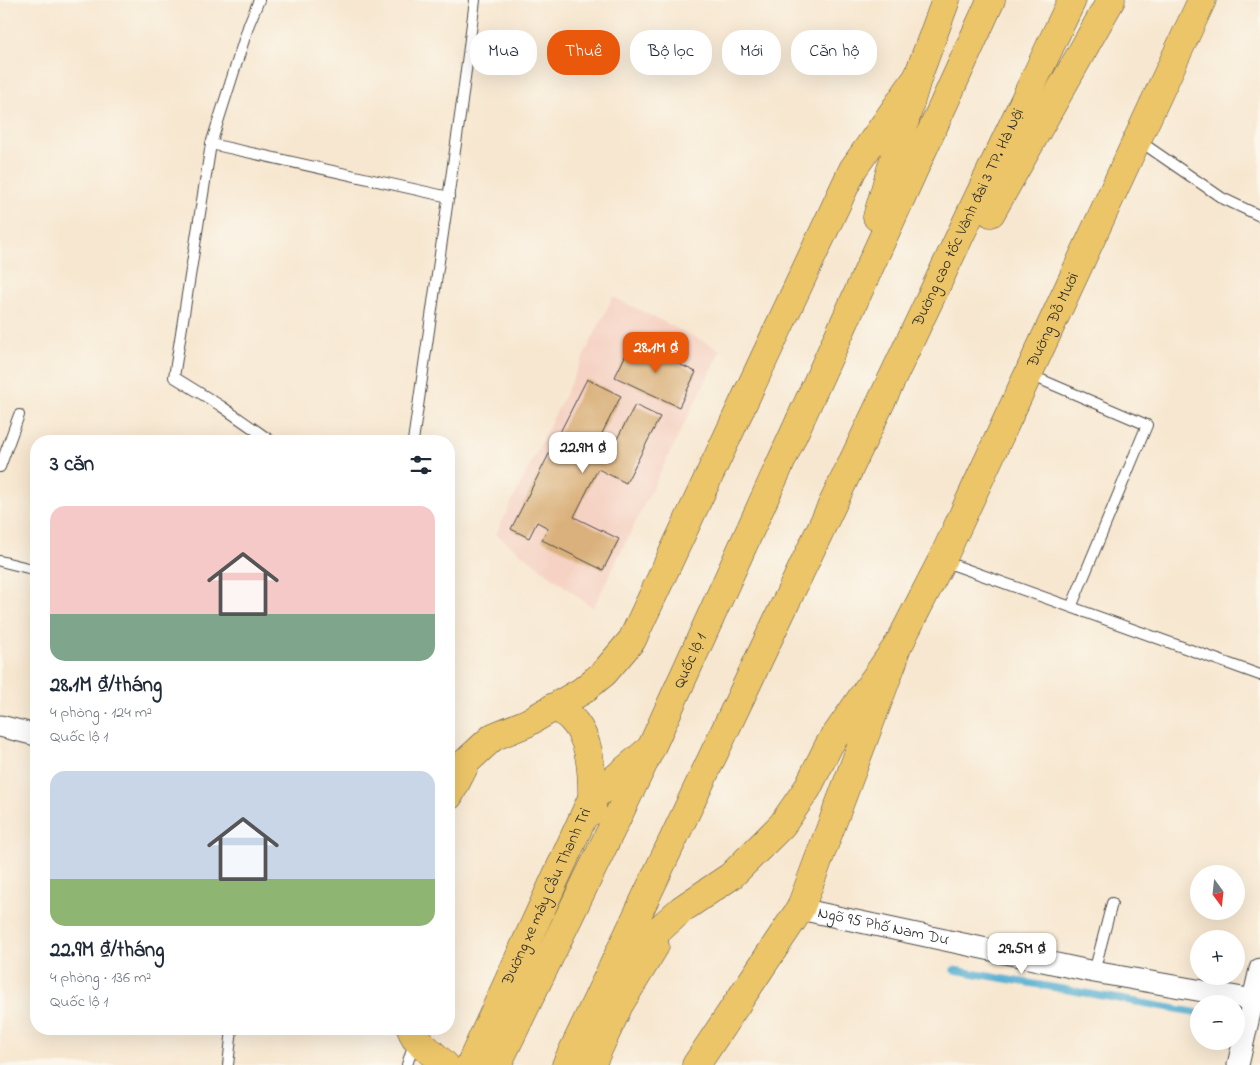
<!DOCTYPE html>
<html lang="vi">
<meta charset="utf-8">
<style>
:root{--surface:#fff;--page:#f2f2f3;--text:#1f2937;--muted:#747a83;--accent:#ea580c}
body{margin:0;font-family:"Indie Flower",sans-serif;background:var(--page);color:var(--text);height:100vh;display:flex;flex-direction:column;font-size:19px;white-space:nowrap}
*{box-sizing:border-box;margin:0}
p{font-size:16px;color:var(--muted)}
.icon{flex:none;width:28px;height:28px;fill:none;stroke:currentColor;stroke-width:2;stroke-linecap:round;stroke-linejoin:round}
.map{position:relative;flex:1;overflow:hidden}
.details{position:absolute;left:30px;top:435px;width:425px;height:600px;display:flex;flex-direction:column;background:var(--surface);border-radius:20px;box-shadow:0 5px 20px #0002}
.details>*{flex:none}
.hud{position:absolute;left:470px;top:30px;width:475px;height:45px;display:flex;gap:10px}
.needle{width:32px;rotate:165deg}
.buttons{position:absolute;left:1190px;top:865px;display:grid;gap:10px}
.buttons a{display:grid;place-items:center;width:55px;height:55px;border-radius:50%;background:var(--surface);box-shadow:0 5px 20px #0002;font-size:25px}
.price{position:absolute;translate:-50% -42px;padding:0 11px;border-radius:10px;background:#fff;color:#222;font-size:16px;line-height:32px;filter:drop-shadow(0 1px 2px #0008)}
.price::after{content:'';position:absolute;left:50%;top:30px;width:15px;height:11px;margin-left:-8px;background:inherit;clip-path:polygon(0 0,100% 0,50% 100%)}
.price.current{background:var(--accent);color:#fff}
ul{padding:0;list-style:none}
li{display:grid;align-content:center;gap:10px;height:265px;padding:0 20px}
li span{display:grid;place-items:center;height:155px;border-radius:15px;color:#555}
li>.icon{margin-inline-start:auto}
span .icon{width:90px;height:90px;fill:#fffc;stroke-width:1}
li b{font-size:21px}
h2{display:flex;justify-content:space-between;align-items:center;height:60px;padding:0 20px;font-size:21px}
.chip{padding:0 18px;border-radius:20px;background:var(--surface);box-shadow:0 5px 20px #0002;font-size:18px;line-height:45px}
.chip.current{background:var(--accent);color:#fff}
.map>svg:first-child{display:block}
.built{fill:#f5d2c3}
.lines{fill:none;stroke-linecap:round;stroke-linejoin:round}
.stream{stroke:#53add0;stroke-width:7}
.building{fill:#dab17c}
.service-casing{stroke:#4a4744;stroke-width:12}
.minor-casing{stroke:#4a4744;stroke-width:23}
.primary-casing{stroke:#4a4744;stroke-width:29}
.trunk-casing{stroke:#4a4744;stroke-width:29}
.motorway-casing{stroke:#4a4744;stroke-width:29}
.service{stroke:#fff;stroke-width:10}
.minor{stroke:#fff;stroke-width:21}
.primary{stroke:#ecc569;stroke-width:28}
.trunk{stroke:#ecc569;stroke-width:28}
.motorway{stroke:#ecc569;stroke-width:28}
.labels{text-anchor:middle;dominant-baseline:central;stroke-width:4.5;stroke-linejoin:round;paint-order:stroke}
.street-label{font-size:16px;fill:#2b2b2b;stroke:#fbf7ec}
</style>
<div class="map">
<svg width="1260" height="1065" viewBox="0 0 1260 1065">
<rect width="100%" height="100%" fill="#fbf7ec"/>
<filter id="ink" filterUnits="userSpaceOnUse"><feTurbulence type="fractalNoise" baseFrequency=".02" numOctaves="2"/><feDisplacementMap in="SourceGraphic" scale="10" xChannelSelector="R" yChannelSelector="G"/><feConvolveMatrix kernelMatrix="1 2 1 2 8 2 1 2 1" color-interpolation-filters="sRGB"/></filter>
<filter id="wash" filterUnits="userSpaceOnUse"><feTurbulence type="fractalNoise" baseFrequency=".0096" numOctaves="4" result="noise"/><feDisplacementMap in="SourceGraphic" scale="20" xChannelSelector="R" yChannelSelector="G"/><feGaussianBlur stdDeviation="1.12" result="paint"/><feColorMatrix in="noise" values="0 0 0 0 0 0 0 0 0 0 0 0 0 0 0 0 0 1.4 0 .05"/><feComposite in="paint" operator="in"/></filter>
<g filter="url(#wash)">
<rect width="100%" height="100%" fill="#f7e7d0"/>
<!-- built -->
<polygon class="built" points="613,297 721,350 593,608 496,534"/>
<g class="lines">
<!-- stream -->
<polyline class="stream" points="954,970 1199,1013"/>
</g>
<g id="blocks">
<!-- building -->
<g class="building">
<polygon points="632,342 696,372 679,407 615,377"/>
<polygon points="587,379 621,396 595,447 609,454 635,405 660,417 626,483 598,469 574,517 619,539 603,570 542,540 548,528 537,522 529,538 511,529"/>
</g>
</g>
</g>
<g filter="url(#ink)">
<use href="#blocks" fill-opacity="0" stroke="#4a4744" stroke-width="1"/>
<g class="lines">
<defs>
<g id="service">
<polyline points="259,0 249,24 211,144 174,377 221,406 271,441"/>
<polyline points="1138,140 1222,198 1260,216"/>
<polyline points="211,144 449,197"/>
<polyline points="1028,374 1147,425 1072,605"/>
<polyline points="413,441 461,109 475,0"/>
<polyline points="0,467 19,415"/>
<polyline points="0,561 36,570"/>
<polyline points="943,561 1260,675"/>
<polyline points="1094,972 1112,903"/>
<polyline points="228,1065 232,1029"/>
<polyline points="407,1065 414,1042"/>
</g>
<g id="minor">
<polyline points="0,726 36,735"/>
<path id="s1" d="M 800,909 L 1094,972 L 1260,1001"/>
<polyline points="1238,1065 1260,969"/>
</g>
<g id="primary">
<path id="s2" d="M 890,661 L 942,560 L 1202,0"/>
<path d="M 554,707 C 593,723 593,774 592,811"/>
<polyline points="449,796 467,761 493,737 527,723 582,691 604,673 632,640 853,169 914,82"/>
<polyline points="411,1029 415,1038 445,1065"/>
<path id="s3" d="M 470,1065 L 592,798 L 651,748"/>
<polyline points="591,1065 619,1005 655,946"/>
<polyline points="696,1065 800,909 894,659"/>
</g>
<polyline id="trunk" points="918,76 946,0"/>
<g id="motorway">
<polyline points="991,213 1111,0"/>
<polyline points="877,217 918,76"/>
<polyline points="623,970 645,942 682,909 731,876 782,825 807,789 829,745 902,639"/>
<path id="s4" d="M 497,1065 L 651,748 L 991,0"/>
<path id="s5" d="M 566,1065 L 1072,0"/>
</g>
</defs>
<!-- service casing -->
<use href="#service" class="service-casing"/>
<!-- minor casing -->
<use href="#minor" class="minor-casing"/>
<!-- primary casing -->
<use href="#primary" class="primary-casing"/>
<!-- trunk casing -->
<use href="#trunk" class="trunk-casing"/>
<!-- motorway casing -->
<use href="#motorway" class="motorway-casing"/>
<!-- service -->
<use href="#service" class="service"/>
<!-- minor -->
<use href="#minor" class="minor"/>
<!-- primary -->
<use href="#primary" class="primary"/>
<!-- trunk -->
<use href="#trunk" class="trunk"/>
<!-- motorway -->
<use href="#motorway" class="motorway"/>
</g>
</g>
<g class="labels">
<!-- street labels -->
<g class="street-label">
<text stroke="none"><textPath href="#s5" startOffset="938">Đường cao tốc Vành đai 3 TP. Hà Nội</textPath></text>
<text stroke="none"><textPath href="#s2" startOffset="378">Đường Đỗ Mười</textPath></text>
<text stroke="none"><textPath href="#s4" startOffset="448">Quốc lộ 1</textPath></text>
<text stroke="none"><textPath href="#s3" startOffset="185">Đường xe máy Cầu Thanh Trì</textPath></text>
<text stroke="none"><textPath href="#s1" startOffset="85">Ngõ 95 Phố Nam Dư</textPath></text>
</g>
</g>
</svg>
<div class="buttons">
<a><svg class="needle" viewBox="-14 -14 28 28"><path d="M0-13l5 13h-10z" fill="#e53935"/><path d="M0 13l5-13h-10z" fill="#747a83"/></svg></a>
<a>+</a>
<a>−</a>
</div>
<b class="price current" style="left:656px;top:374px">28.1M ₫</b>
<b class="price" style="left:583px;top:474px">22.9M ₫</b>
<b class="price" style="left:1022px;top:975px">29.5M ₫</b>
<div class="hud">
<a class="chip">Mua</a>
<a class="chip current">Thuê</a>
<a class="chip">Bộ lọc</a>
<a class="chip">Mới</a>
<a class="chip">Căn hộ</a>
</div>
<section class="details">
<h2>3 căn<svg class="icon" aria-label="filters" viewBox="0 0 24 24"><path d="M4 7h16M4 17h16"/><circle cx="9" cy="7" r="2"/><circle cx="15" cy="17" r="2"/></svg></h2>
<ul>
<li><span style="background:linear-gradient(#f6c9c9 70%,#7fa58c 0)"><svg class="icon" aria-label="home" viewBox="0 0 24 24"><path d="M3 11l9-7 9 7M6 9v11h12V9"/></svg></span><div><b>28.1M ₫/tháng</b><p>4 phòng · 124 m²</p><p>Quốc lộ 1</p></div></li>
<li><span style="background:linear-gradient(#c9d6e8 70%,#8fb573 0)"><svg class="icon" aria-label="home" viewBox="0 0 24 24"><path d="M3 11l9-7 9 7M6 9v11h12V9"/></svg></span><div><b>22.9M ₫/tháng</b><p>4 phòng · 136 m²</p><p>Quốc lộ 1</p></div></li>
</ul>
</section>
</div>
